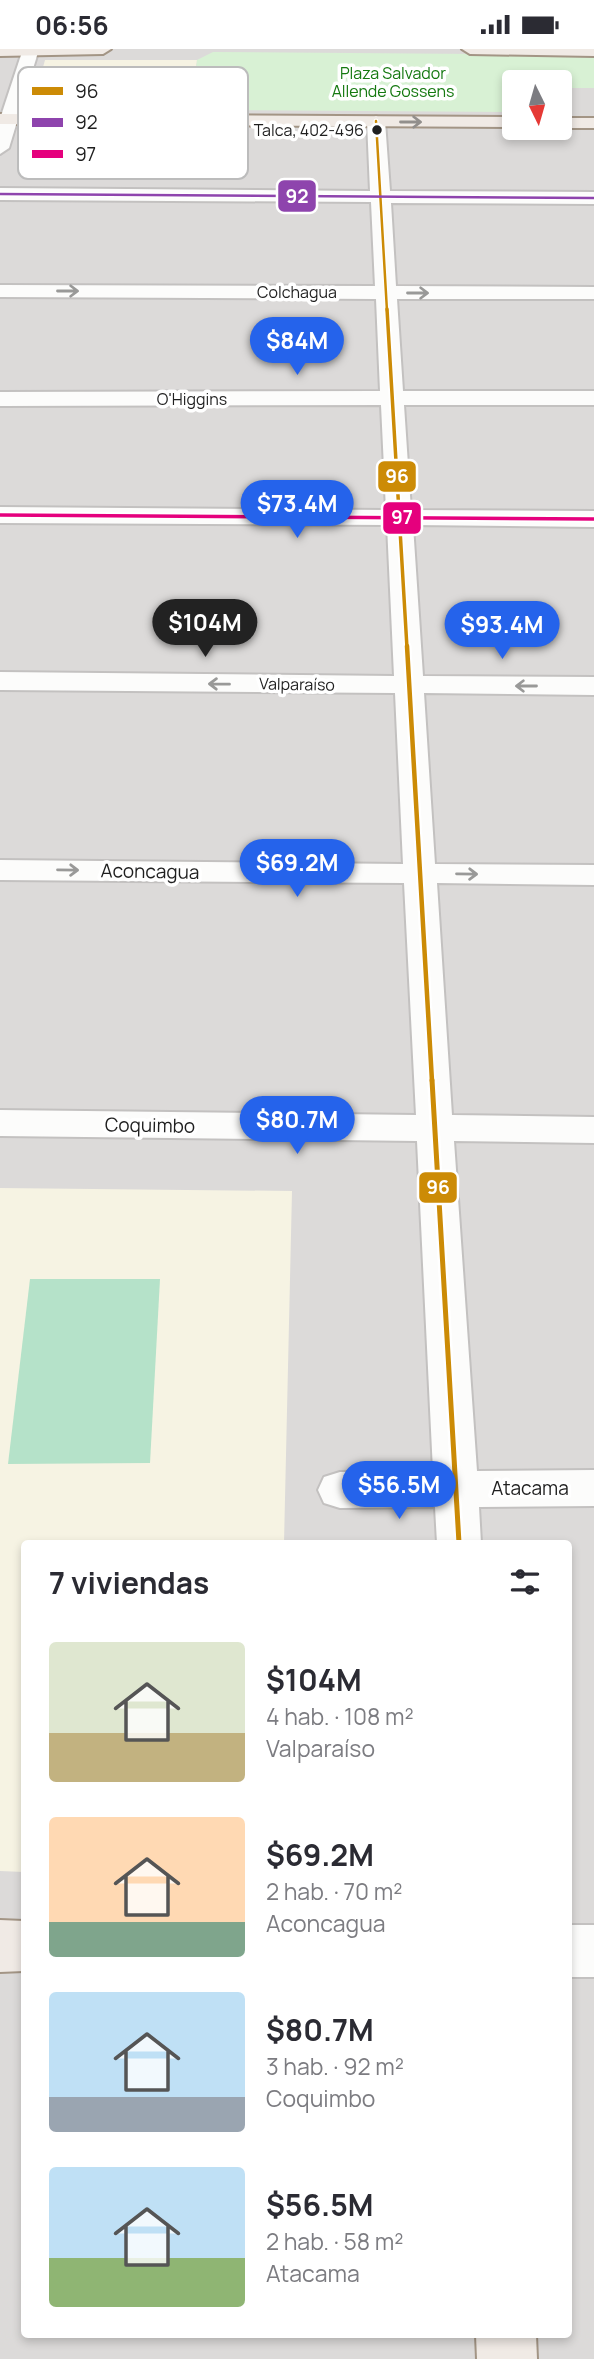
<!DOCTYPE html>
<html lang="es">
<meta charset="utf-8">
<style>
:root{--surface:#fff;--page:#f7f7f7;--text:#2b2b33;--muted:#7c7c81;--accent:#2563eb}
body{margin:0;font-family:Manrope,sans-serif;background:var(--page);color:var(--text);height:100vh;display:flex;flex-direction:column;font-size:26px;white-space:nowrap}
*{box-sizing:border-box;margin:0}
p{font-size:23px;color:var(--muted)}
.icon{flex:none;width:38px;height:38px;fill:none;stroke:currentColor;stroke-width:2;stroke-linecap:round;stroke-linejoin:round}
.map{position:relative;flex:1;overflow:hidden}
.details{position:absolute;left:21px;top:1491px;width:551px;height:798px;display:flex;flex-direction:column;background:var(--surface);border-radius:7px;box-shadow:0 4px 10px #0003}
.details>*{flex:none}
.needle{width:46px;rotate:175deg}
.tools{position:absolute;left:502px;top:21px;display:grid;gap:14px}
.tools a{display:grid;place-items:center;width:70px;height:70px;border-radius:7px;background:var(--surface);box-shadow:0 4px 10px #0003;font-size:35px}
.price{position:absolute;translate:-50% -60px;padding:0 16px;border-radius:24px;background:var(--accent);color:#fff;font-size:23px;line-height:46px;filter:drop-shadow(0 2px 4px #0008)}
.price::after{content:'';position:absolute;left:50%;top:42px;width:21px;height:16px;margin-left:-10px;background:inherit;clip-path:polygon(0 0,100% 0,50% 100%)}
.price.selected{background:#222;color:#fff}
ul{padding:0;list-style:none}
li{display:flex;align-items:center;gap:21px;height:175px;padding:0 28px}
li span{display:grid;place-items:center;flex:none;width:196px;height:140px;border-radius:7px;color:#555}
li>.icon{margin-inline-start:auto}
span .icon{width:84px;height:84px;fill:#fffc;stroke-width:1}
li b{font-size:30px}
h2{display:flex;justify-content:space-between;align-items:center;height:84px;padding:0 28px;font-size:30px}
.status{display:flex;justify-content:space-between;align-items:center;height:49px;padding:0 35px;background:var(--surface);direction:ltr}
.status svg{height:19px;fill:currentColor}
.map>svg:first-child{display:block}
.residential{fill:#dcdad9;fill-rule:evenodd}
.education{fill:#f6f3e3}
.park{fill:#d8f1d4}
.pitch{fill:#b5e2c9}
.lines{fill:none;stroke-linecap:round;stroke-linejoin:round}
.minor-casing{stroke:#c3c1c0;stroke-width:4}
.major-casing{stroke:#a39585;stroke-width:4}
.minor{fill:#fcfcfb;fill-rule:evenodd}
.major{fill:#f0eae5;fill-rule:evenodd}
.bus-1-far3-casing{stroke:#fff;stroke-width:5}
.bus-1-far2-casing{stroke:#fff;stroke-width:7}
.bus-1-far1-casing{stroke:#fff;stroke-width:9}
.bus-1-casing{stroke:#fff;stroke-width:10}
.bus-2-casing{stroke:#fff;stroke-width:5}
.bus-3-casing{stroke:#fff;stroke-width:7}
.bus-1-far3{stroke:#cc8b06;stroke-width:2.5}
.bus-1-far2{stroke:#cc8b06;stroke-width:3.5}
.bus-1-far1{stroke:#cc8b06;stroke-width:4.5}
.bus-1{stroke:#cc8b06;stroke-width:5}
.bus-2{stroke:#8e44ad;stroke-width:2.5}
.bus-3{stroke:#e5007d;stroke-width:3.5}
.oneway{stroke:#928f8c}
.oneway2{stroke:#999998}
.bus-dot{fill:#1f1f1f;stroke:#fff;stroke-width:2.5}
.labels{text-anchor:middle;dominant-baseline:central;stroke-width:7;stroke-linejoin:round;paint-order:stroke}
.far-park-label{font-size:16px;fill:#157910;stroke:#fff}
.far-bus-label{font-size:16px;fill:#1f1f1f;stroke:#fff;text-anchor:end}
.far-street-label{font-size:16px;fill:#1f1f1f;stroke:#fff}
.street-label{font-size:19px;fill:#1f1f1f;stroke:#fff}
.key{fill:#fff;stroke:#bcbcbc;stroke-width:2}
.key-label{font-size:19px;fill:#1f1f1f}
.line-badge{stroke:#fff;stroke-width:2.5}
.badge-label{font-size:19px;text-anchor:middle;font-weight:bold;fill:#fff}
</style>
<div class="status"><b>06:56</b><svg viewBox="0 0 49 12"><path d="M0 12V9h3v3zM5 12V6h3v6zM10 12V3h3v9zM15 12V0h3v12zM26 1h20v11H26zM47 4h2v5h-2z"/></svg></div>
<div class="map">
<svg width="594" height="2310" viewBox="0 0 594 2310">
<rect width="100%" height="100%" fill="#edeae7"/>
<!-- residential -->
<path class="residential" d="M 0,0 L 594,0 L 594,2310 L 0,2310 ZM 514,33 L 560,33 L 560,79 L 514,79 ZM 24,1494 L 569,1494 L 569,2286 L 24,2286 Z"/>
<!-- education -->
<g class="education">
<polygon points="45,11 197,11 192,58 32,58"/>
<polygon points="0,1139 292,1142 284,1494 24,1494 24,1823 0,1822"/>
</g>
<!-- park -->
<polygon class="park" points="213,3 594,6 594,39 560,39 560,33 514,33 514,63 206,61 192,58 197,11"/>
<!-- pitch -->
<polygon class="pitch" points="30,1230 160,1230 150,1414 8,1415"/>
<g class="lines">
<defs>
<g id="minor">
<polygon points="23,0 39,0 9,99 0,105 0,70"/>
<polygon points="376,67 385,72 390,142 594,143 594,155 391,154 396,237 594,238 594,250 397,250 403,342 594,342 594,356 404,356 411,461 594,462 594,478 413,476 423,627 594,628 594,646 424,644 435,815 594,816 594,836 437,834 452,1066 594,1068 594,1094 454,1092 477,1422 594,1421 594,1457 479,1458 481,1494 437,1494 435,1458 340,1459 324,1454 318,1441 324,1428 340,1423 433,1422 417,1092 0,1087 0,1061 416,1066 404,834 0,831 0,811 403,815 395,644 0,641 0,623 394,627 387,476 0,474 0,458 386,461 381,356 0,357 0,343 380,342 376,250 0,248 0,236 375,237 371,153 0,151 0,139 370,142 367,72"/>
<rect x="569" y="1876" width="25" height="52"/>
</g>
<g id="major">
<polygon points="0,0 111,0 103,5 0,7"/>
<polygon points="462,0 594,0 594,7 470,5"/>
<polygon points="0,65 514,68 514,78 0,75"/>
<polygon points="560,69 594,69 594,79 557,79 560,79"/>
<polygon points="0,1871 24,1872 24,1922 0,1923"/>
<polygon points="476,2286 536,2286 537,2310 477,2310"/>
</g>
</defs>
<!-- minor casing -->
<use href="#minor" class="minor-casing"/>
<!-- major casing -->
<use href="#major" class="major-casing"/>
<!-- minor -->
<use href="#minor" class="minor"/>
<!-- major -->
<use href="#major" class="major"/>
<defs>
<polyline id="bus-1-far3" points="376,72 387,262"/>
<polyline id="bus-1-far2" points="387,260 407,599"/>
<polyline id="bus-1-far1" points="407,597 432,1032"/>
<polyline id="bus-1" points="432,1031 459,1494"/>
<polyline id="bus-2" points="0,145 594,149"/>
<polyline id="bus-3" points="0,466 594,470"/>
</defs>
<!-- bus-1-far3 casing -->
<use href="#bus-1-far3" class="bus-1-far3-casing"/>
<!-- bus-1-far2 casing -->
<use href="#bus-1-far2" class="bus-1-far2-casing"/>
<!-- bus-1-far1 casing -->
<use href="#bus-1-far1" class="bus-1-far1-casing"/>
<!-- bus-1 casing -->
<use href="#bus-1" class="bus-1-casing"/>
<!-- bus-2 casing -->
<use href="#bus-2" class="bus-2-casing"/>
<!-- bus-3 casing -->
<use href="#bus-3" class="bus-3-casing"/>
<!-- bus-1-far3 -->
<use href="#bus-1-far3" class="bus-1-far3"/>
<!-- bus-1-far2 -->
<use href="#bus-1-far2" class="bus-1-far2"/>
<!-- bus-1-far1 -->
<use href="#bus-1-far1" class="bus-1-far1"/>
<!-- bus-1 -->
<use href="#bus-1" class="bus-1"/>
<!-- bus-2 -->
<use href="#bus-2" class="bus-2"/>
<!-- bus-3 -->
<use href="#bus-3" class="bus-3"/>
</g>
<!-- one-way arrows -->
<defs><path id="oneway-shaft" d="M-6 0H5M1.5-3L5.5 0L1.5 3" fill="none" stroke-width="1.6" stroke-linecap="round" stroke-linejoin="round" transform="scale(1.75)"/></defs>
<use class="oneway" href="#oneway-shaft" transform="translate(411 73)"/>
<g class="oneway2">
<use href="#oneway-shaft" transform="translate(68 242)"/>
<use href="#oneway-shaft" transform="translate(418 244)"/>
<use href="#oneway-shaft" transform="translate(219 635) rotate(-179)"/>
<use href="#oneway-shaft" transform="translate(526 637) rotate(-180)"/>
<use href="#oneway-shaft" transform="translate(68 821) rotate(1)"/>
<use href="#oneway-shaft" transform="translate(467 825) rotate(1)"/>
</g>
<!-- markers -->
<circle class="bus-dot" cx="377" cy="81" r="6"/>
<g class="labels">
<!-- far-park labels -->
<g class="far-park-label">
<text x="393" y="24">Plaza Salvador<tspan x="393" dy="18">Allende Gossens</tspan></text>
</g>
<!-- far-bus labels -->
<g class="far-bus-label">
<text x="364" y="81">Talca, 402-496</text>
</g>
<!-- far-street labels -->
<g class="far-street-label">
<text x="297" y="243">Colchagua</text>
<text x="192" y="350">O'Higgins</text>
<text transform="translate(297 635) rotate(1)">Valparaíso</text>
</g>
<!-- street labels -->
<g class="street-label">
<text transform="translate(150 822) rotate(1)">Aconcagua</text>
<text transform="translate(150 1076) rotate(1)">Coquimbo</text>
<text x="530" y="1439">Atacama</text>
</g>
</g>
<!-- legend -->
<rect x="18" y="18" width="230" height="112" rx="10" class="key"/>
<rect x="32" y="38" width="31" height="8" fill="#cc8b06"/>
<rect x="32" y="69" width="31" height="9" fill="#8e44ad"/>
<rect x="32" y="101" width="31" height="8" fill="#e5007d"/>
<g class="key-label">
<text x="75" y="49">96</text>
<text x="75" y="80">92</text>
<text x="75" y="112">97</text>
</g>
<g class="line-badge">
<rect x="277" y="130" width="40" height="34" rx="7" fill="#8e44ad"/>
<rect x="377" y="411" width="40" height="33" rx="7" fill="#cc8b06"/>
<rect x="382" y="452" width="40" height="34" rx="7" fill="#e5007d"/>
<rect x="418" y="1122" width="40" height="33" rx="7" fill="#cc8b06"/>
</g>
<g class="badge-label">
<text x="297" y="154">92</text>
<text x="397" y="434">96</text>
<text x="402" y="475">97</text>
<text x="438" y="1145">96</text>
</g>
</svg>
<div class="tools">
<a><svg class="needle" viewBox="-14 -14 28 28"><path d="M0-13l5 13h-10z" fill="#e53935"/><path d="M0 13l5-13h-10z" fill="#7c7c81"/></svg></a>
</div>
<b class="price" style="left:297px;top:328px">$84M</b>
<b class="price" style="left:297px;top:491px">$73.4M</b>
<b class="price selected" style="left:205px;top:610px">$104M</b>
<b class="price" style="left:502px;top:612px">$93.4M</b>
<b class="price" style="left:297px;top:850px">$69.2M</b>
<b class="price" style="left:297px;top:1107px">$80.7M</b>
<b class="price" style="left:399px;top:1472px">$56.5M</b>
<section class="details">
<h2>7 viviendas<svg class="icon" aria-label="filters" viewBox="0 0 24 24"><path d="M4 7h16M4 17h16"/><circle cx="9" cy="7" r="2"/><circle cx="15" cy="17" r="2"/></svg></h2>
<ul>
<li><span style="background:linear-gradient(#dfe7d0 65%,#c2b280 0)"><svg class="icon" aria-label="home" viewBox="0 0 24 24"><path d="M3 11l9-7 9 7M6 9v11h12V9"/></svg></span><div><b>$104M</b><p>4 hab. · 108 m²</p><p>Valparaíso</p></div></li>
<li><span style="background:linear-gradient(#ffd9b3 75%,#7fa58c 0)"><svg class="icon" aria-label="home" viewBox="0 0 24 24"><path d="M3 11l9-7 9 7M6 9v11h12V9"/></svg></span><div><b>$69.2M</b><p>2 hab. · 70 m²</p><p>Aconcagua</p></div></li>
<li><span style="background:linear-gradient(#bfe0f5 75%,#9aa5b1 0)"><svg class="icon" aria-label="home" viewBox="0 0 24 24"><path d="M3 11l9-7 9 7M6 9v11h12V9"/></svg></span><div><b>$80.7M</b><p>3 hab. · 92 m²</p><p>Coquimbo</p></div></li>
<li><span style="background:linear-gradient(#bfe0f5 65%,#8fb573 0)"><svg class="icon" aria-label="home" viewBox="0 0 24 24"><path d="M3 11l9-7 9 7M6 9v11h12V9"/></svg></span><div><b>$56.5M</b><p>2 hab. · 58 m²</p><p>Atacama</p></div></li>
</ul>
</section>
</div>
